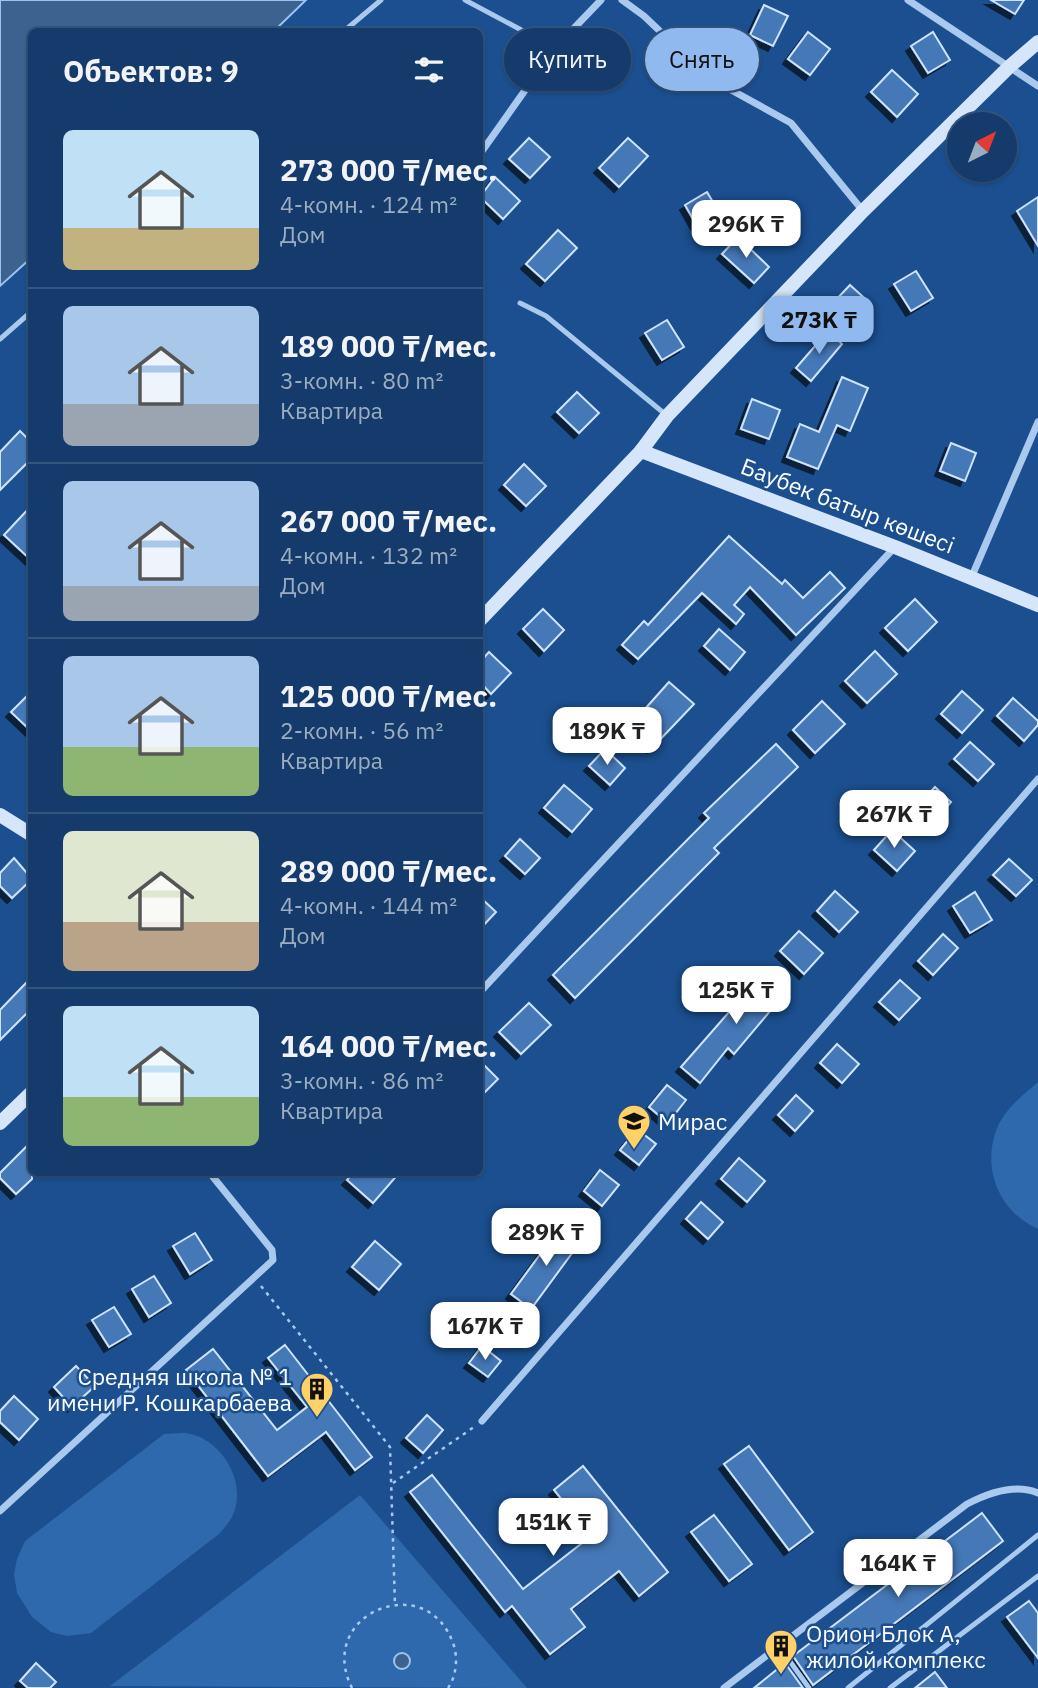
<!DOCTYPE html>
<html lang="ru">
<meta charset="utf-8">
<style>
:root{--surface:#143b6b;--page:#1d4271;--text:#f1f3f6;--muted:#9dadc1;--line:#33557e;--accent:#90b9f0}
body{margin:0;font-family:"IBM Plex Sans",sans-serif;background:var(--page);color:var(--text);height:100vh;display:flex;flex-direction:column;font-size:26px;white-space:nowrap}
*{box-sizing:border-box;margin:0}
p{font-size:23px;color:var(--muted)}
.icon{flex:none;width:38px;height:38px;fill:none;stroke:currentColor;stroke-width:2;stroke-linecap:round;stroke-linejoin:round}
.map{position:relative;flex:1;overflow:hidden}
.details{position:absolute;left:28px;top:28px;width:455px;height:1148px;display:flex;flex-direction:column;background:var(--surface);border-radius:10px;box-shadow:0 2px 5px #0004,0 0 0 2px var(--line)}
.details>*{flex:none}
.banner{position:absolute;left:504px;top:28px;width:429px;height:63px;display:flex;gap:14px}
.needle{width:46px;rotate:42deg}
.fabs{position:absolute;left:947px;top:112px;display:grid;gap:14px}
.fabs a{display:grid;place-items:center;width:70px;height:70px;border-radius:50%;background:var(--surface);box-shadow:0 2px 5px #0004,0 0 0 2px var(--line);font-size:35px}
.price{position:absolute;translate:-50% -60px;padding:0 16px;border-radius:14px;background:#fff;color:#222;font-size:23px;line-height:46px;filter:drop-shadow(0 2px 4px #0008)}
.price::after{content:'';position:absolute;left:50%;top:42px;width:21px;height:16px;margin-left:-10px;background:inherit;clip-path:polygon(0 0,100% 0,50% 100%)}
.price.active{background:var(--accent);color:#111}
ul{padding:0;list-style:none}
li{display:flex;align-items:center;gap:21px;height:175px;padding:0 35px}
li+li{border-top:2px solid var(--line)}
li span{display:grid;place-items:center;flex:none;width:196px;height:140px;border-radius:10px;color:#555}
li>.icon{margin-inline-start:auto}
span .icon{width:84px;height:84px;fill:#fffc;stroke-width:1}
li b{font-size:30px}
h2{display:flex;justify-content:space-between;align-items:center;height:84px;padding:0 35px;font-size:30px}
.tag{padding:0 24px;border-radius:32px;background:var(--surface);box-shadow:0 2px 5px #0004,0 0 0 2px var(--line);font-size:24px;line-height:63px}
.tag.active{background:var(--accent);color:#111}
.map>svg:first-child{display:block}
.green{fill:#2e69ad}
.water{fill:#3c6290;stroke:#9cc4f0;stroke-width:2}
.building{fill:#4478b7;stroke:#cfe3fa;stroke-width:2;filter:url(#shadow)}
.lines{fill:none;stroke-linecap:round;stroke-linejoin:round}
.path{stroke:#a9c9ee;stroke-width:2.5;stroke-dasharray:3.5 5;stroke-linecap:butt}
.lane{stroke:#a9c9ee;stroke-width:5}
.street{stroke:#a9c9ee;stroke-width:7}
.secondary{stroke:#d6e6fa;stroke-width:14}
.labels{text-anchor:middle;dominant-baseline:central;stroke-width:5;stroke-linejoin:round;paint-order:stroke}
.street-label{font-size:23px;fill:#fff;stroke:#1b4f8f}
.poi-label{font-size:23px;fill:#fff;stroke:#1b4f8f;text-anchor:start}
</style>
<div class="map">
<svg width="1038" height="1688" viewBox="0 0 1038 1688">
<defs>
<filter id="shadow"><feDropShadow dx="-5" dy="5" stdDeviation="0" flood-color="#0009"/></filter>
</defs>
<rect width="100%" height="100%" fill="#1b4f8f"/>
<!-- green -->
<g class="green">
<path d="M 1038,1082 L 1038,1229 C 999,1212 980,1166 998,1126 C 1007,1107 1023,1095 1038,1082 Z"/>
<path d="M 164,1434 C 172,1434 183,1432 191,1434 C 224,1442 248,1485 232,1517 C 229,1523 223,1529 219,1534 L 91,1633 L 67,1636 L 51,1632 L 32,1617 L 17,1593 L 14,1574 L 17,1559 L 25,1541 Z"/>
<polygon points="360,1495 527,1688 110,1686"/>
</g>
<!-- water -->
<g class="water">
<polygon points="0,0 306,0 274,31 32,32 31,258 0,286"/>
<circle cx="402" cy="1661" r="8"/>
</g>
<!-- building -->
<g class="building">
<polygon points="991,0 1024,0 1015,14"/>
<polygon points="764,5 788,16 773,46 750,35"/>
<polygon points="808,32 830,49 810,75 788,59"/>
<polygon points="933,32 950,60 928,73 911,46"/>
<polygon points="892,70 918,94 897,117 871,92"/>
<polygon points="529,138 550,157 530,178 509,159"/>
<polygon points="628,138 648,156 619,187 599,168"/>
<polygon points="495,177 520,201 503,219 480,197"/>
<polygon points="707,192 723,219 701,233 685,205"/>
<polygon points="1038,197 1038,246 1017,211"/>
<polygon points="558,230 577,248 545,281 526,264"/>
<polygon points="738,237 769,267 754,283 722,254"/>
<polygon points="916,271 933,298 911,311 894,284"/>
<polygon points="850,285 871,304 856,321 834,302"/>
<polygon points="667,320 684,347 662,360 645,333"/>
<polygon points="828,331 842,344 811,381 796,368"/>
<polygon points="842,377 868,388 850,431 837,425 818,469 787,457 800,424 819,432"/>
<polygon points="577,392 599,413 579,433 557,412"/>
<polygon points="752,399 780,410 769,439 741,429"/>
<polygon points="20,431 32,443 32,458 0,490 0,452"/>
<polygon points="951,443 976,453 965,481 940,471"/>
<polygon points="524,464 546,486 526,506 504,485"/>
<polygon points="32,505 32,561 4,535"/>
<polygon points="729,536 782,584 785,580 803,598 830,572 845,588 796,635 750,587 734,605 744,614 736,624 702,593 638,659 622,645 644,621 648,625"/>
<polygon points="915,599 937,622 908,651 885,628"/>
<polygon points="543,609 564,630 544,651 523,629"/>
<polygon points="719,629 745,652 730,670 704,646"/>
<polygon points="875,651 897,674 867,703 845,681"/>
<polygon points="489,652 511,673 491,694 480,682 480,662"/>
<polygon points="669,682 694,704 652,748 629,727"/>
<polygon points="32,691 32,732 11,712"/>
<polygon points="962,691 983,710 962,733 941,714"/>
<polygon points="1013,698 1038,721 1038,725 1024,741 997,716"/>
<polygon points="822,701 845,724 815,753 793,730"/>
<polygon points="970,742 994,764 978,781 954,759"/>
<polygon points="776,744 798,767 714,848 719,853 575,998 553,975 709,818 704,813"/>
<polygon points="605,749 625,768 610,785 589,766"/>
<polygon points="564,785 592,809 572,832 544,808"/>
<polygon points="935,787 951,802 927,829 910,813"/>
<polygon points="892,830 915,851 897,871 874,850"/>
<polygon points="520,839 540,858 525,874 505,856"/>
<polygon points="14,858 32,879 12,898 0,886 0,873"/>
<polygon points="1009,859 1032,880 1016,896 993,875"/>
<polygon points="835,891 858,912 839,932 817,911"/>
<polygon points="975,892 992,920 970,933 953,906"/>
<polygon points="480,897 496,912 480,929"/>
<polygon points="799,931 823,953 804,974 780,951"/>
<polygon points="943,934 958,948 933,975 918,961"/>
<polygon points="765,971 787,991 734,1054 728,1048 700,1083 681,1067"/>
<polygon points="900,980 920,998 899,1020 879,1002"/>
<polygon points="26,983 32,989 32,1008 0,1040 0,1010"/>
<polygon points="529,1003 551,1025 521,1054 499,1032"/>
<polygon points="837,1044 859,1064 842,1083 820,1063"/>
<polygon points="480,1061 498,1079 480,1097"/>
<polygon points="667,1085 686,1100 668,1123 649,1107"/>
<polygon points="796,1095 813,1111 795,1131 778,1115"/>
<polygon points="637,1129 656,1144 639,1165 620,1150"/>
<polygon points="32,1141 32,1179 16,1194 0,1178 0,1173"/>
<polygon points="739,1158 765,1181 747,1202 721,1179"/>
<polygon points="600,1170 619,1185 602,1206 584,1191"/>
<polygon points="354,1172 400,1172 373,1203 347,1180"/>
<polygon points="701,1202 723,1222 708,1239 686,1219"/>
<polygon points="561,1226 581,1241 531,1309 511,1294"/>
<polygon points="195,1233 212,1260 190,1274 173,1246"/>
<polygon points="375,1241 401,1264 379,1290 352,1267"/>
<polygon points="154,1276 171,1303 149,1317 132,1289"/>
<polygon points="114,1307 131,1334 109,1347 92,1320"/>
<polygon points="285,1345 372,1457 355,1470 326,1432 268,1476 186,1370 213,1349 277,1430 307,1407 268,1358"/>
<polygon points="482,1346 501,1361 488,1377 469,1363"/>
<polygon points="76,1366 95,1386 72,1407 54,1387"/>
<polygon points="14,1396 38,1419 19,1440 0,1422 0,1411"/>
<polygon points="427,1415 443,1430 423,1453 406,1438"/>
<polygon points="749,1446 813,1532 789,1550 724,1464"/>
<polygon points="583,1466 668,1572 639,1596 619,1571 571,1609 585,1627 550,1654 512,1606 505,1612 410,1492 432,1475 523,1589 591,1536 554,1490"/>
<polygon points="982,1513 1003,1541 813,1685 793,1656"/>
<polygon points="714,1515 752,1564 729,1581 691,1532"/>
<polygon points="1029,1601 1038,1613 1038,1658 1007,1617"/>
<polygon points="36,1663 56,1682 50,1688 28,1688 20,1681"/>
<polygon points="785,1663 803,1688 754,1688"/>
<polygon points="935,1672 947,1688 915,1688"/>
</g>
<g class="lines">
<!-- path -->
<g class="path">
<polyline points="261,1286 390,1447 395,1605"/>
<polyline points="393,1483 474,1427"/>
<path d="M 352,1688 C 314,1613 429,1567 454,1646 C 458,1659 456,1677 448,1688"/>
</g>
<!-- lane -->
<g class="lane">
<polyline points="465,0 555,48"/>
<polyline points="343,32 381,0"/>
<polyline points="520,303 546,316 665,414"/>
<polyline points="0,339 32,311"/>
<polyline points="779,1646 809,1688"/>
<polyline points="848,1688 1038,1535"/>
<polyline points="890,1688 1038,1576"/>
</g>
<!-- street -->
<g class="street">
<polyline points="622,0 644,16 686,56 724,86 791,123 863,211"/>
<polyline points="908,0 1038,86"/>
<polyline points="480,154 555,48 601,0"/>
<polyline points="972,576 1038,422"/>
<polyline points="480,992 895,547"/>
<polyline points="482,1421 1038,779"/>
<polyline points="0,1511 273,1260 272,1250 209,1172"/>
<path d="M 724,1688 L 967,1504 C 988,1493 1015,1483 1038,1493"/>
</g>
<!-- secondary -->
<g class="secondary">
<polyline points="641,451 895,547 1038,605"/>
<polyline points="480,620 641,451 667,416 863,211 1009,67 1038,42"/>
<polyline points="0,815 32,835"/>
<polyline points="0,1123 32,1092"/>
</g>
</g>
<!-- icons -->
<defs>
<symbol id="school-pin" viewBox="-11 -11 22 30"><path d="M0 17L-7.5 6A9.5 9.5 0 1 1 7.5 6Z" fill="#ffd166" stroke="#1b4f8f"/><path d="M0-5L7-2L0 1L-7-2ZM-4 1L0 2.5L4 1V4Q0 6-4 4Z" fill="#111"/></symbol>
<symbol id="building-pin" viewBox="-11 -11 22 30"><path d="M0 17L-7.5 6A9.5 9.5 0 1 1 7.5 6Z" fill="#ffd166" stroke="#1b4f8f"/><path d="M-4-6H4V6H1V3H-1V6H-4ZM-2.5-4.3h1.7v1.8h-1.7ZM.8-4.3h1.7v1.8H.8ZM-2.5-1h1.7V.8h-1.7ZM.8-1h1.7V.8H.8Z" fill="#111"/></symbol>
</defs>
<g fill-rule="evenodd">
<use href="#school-pin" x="615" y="1102" width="38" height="52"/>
<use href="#building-pin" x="298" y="1370" width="38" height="52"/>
<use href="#building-pin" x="762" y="1627" width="38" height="52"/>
</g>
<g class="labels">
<!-- street labels -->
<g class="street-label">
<text transform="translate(848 505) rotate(21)">Баубек батыр көшесі</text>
</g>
<!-- poi labels -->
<g class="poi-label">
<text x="658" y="1121">Мирас</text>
<text x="292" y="1376" text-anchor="end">Средняя школа № 1<tspan x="292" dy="26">имени Р. Кошкарбаева</tspan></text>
<text x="806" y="1633">Орион Блок А,<tspan x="806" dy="26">жилой комплекс</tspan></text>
</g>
</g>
</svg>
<div class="fabs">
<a><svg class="needle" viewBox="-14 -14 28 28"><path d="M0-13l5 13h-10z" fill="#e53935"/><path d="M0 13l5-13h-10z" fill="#9dadc1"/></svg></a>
</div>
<b class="price" style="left:746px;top:260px">296K ₸</b>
<b class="price active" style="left:819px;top:356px">273K ₸</b>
<b class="price" style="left:607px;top:767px">189K ₸</b>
<b class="price" style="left:894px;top:850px">267K ₸</b>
<b class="price" style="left:736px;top:1026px">125K ₸</b>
<b class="price" style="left:546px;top:1268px">289K ₸</b>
<b class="price" style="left:485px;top:1362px">167K ₸</b>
<b class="price" style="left:553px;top:1558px">151K ₸</b>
<b class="price" style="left:898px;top:1599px">164K ₸</b>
<div class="banner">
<a class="tag">Купить</a>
<a class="tag active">Снять</a>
</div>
<section class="details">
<h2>Объектов: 9<svg class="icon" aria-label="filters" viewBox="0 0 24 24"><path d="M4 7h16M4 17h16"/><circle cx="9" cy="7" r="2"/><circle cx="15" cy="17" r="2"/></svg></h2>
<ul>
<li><span style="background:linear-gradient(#bfe0f5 70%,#c2b280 0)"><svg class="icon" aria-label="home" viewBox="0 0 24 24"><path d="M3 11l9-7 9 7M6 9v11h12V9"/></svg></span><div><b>273 000 ₸/мес.</b><p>4-комн. · 124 m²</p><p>Дом</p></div></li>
<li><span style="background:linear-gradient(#a9c7e8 70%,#9aa5b1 0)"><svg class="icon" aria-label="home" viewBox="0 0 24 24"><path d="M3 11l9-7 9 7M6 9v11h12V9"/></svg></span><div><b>189 000 ₸/мес.</b><p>3-комн. · 80 m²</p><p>Квартира</p></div></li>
<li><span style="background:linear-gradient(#a9c7e8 75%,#9aa5b1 0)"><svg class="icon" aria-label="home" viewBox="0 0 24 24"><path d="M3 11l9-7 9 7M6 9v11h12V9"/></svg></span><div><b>267 000 ₸/мес.</b><p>4-комн. · 132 m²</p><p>Дом</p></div></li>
<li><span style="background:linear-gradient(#a9c7e8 65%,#8fb573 0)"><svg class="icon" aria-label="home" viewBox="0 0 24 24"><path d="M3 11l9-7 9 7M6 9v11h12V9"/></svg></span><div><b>125 000 ₸/мес.</b><p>2-комн. · 56 m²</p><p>Квартира</p></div></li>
<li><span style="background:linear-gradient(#dfe7d0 65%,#b9a48a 0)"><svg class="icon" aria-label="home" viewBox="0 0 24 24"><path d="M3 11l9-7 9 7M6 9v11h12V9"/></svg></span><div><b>289 000 ₸/мес.</b><p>4-комн. · 144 m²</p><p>Дом</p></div></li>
<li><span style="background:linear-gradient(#bfe0f5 65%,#8fb573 0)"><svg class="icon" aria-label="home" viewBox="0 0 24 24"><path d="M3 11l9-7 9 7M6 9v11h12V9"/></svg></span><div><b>164 000 ₸/мес.</b><p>3-комн. · 86 m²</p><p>Квартира</p></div></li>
</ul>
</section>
</div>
